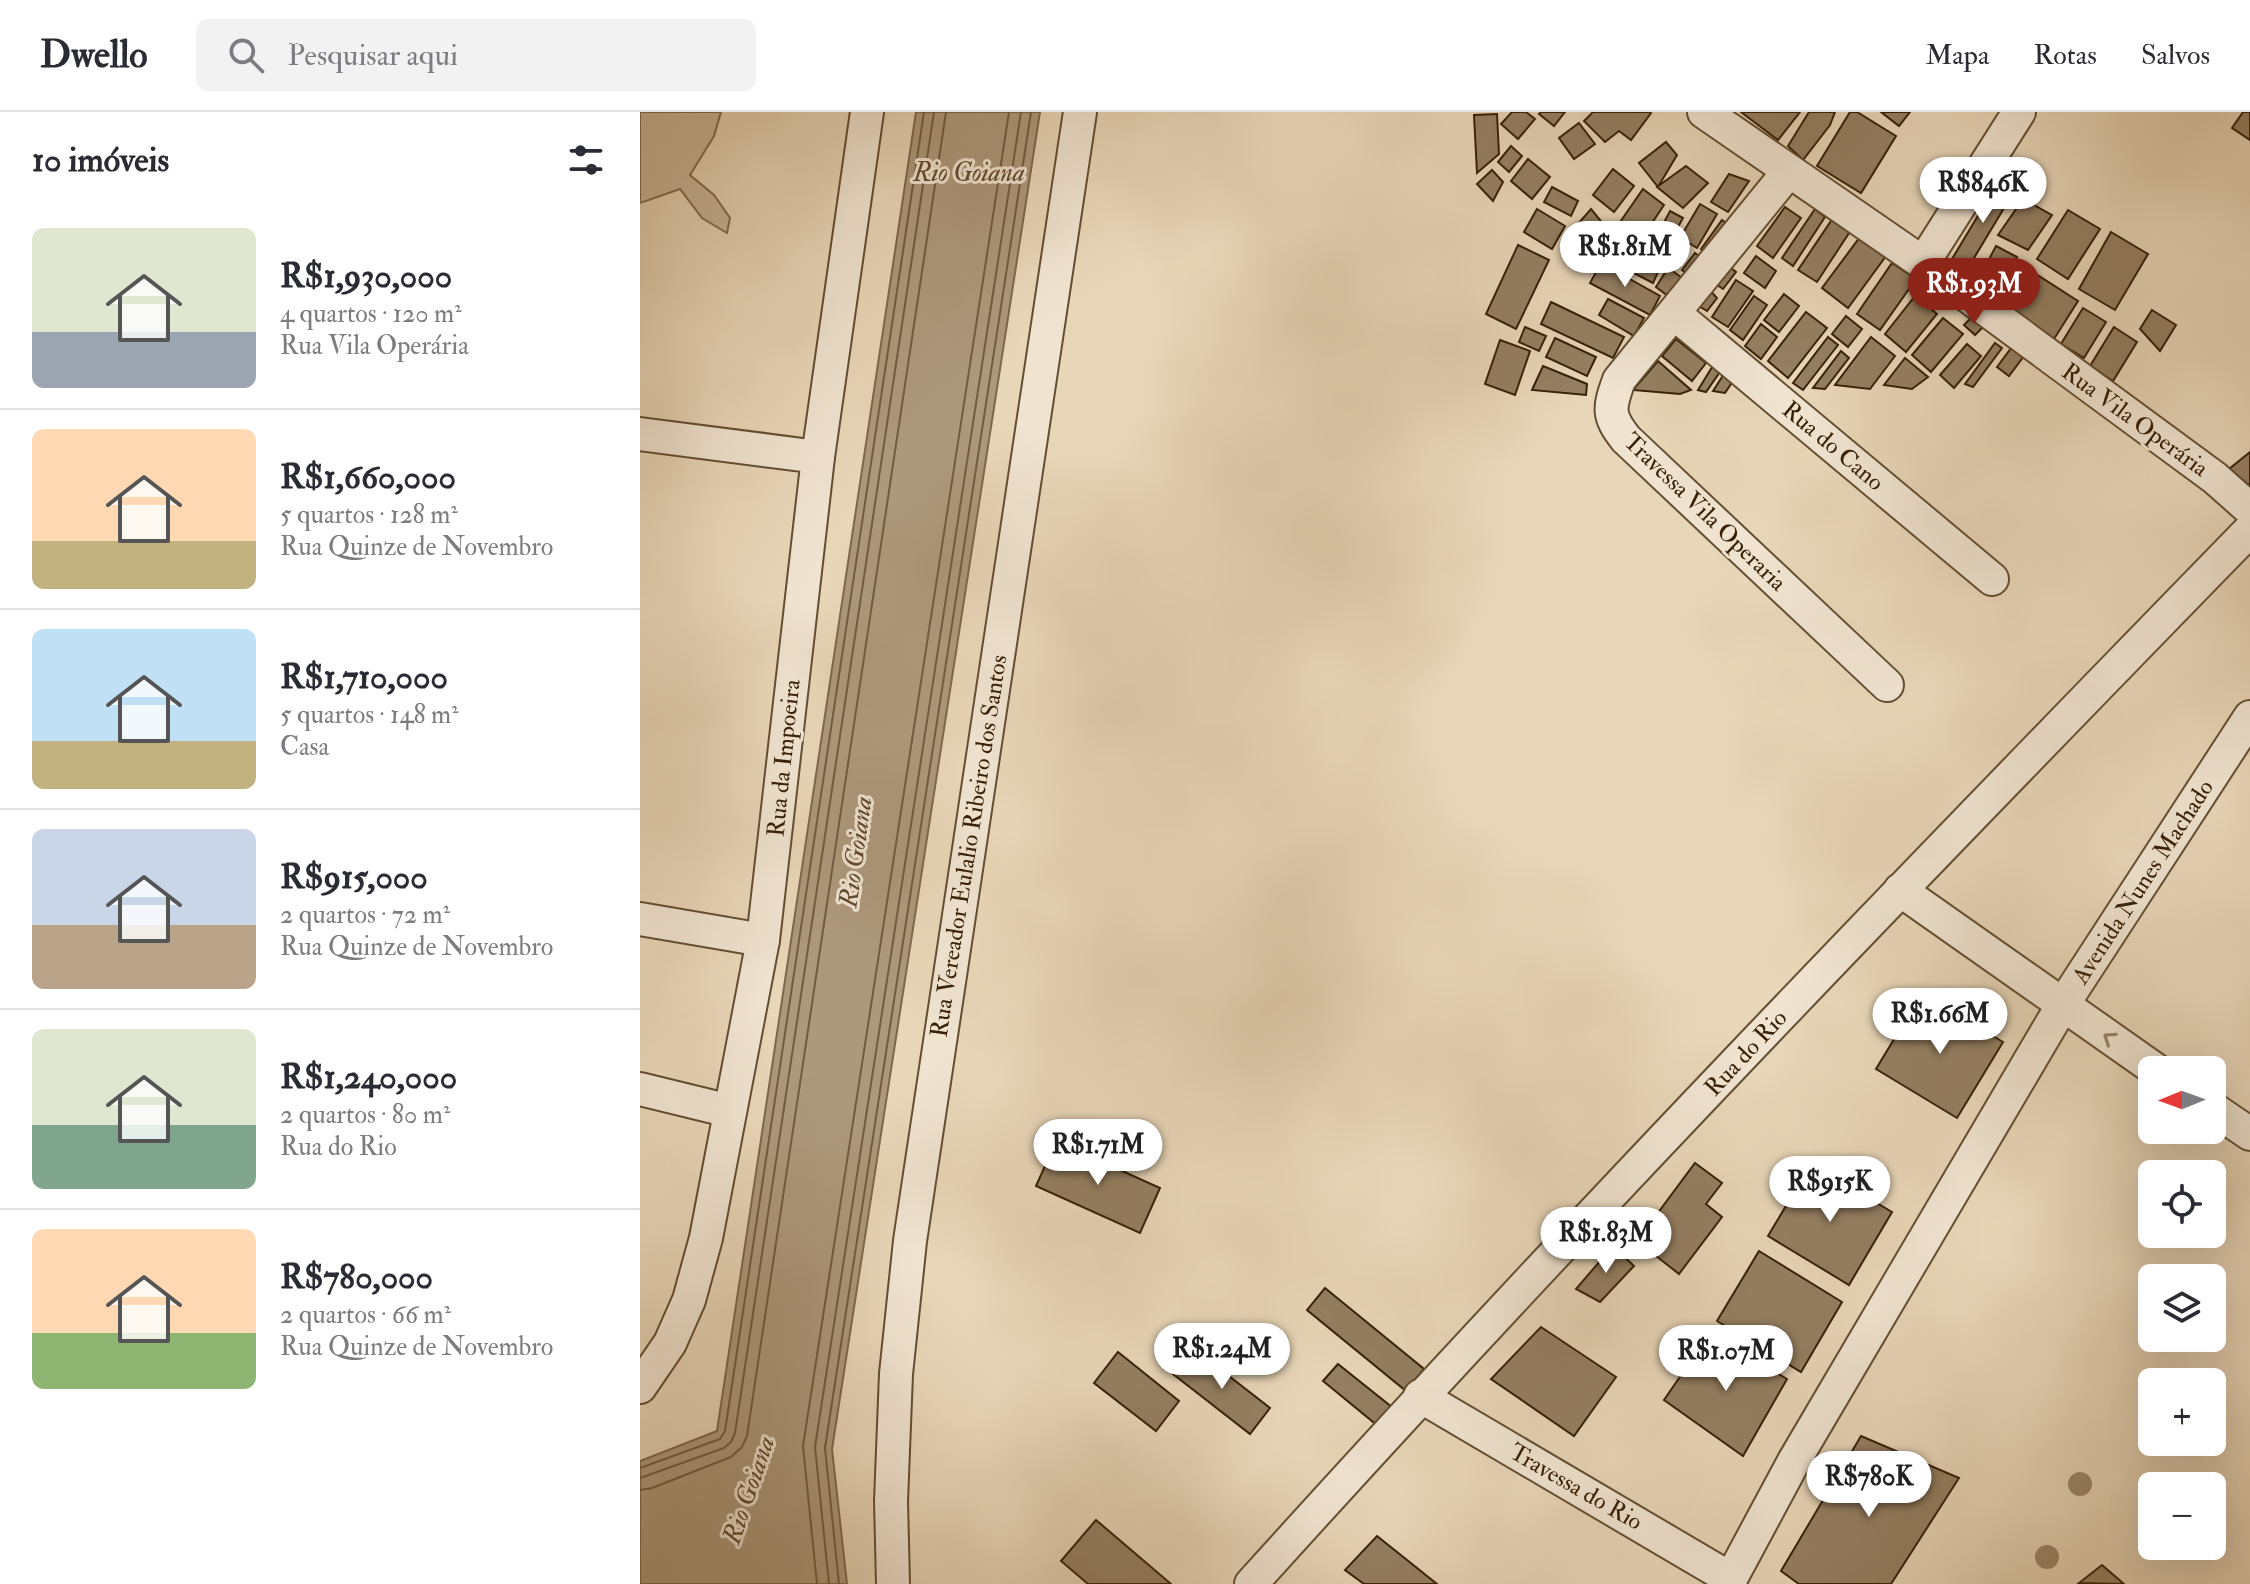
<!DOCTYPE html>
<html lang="pt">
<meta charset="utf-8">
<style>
:root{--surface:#fff;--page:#f2f2f3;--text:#2b2b33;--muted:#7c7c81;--line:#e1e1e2;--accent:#8f2418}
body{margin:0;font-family:"IM FELL Double Pica",serif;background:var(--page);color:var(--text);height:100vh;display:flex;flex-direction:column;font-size:30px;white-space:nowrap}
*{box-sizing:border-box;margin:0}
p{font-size:26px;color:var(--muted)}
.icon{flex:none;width:44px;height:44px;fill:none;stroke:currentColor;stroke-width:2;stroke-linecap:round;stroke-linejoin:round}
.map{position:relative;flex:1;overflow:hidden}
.details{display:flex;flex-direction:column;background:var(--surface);width:640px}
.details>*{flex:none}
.needle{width:52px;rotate:269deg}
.buttons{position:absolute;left:1498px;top:944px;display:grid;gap:16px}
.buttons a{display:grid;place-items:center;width:88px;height:88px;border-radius:12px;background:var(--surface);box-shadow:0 8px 32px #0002;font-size:40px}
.price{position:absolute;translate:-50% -68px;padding:0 18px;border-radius:28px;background:#fff;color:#222;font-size:26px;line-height:52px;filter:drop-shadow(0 2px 4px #0008)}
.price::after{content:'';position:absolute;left:50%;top:48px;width:24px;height:18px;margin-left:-12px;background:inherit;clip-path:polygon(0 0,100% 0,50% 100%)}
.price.on{background:var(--accent);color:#fff}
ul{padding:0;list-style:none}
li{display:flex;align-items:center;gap:24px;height:200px;padding:0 32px}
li+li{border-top:2px solid var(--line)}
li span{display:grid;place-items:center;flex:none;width:224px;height:160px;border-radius:12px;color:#555}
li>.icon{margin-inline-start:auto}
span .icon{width:96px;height:96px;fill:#fffc;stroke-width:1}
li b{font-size:34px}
h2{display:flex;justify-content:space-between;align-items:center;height:96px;padding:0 32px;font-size:34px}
header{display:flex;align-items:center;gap:48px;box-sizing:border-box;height:112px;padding:0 40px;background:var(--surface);border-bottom:2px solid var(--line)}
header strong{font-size:38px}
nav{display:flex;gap:44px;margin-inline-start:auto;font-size:28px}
.search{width:560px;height:72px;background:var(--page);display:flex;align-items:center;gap:20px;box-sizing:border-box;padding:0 28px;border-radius:12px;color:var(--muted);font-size:30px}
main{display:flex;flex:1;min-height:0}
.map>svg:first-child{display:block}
.green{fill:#cab79a;stroke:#816c50;stroke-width:2}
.water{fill:#ac987b;stroke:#7e684c;stroke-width:2}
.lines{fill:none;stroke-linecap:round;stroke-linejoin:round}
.shore{stroke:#725c40;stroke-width:2}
.building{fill:#947f62;stroke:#382005;stroke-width:2}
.minor-casing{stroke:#644e32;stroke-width:36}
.minor{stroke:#f0e4d1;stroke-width:32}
.tree{fill:#9b876a}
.oneway{stroke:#94826b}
.labels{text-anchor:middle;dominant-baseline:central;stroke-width:6;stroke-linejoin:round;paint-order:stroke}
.street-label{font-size:24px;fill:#382005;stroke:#f0e4d1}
.water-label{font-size:26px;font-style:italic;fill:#614a2e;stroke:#f0e4d1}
</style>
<header>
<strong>Dwello</strong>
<div class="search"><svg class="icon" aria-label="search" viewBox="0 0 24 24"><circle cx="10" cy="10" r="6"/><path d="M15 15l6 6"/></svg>Pesquisar aqui</div>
<nav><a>Mapa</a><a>Rotas</a><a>Salvos</a></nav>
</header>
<main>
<section class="details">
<h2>10 imóveis<svg class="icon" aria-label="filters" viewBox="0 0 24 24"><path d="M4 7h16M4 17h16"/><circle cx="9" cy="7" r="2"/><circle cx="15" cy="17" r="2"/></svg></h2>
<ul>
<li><span style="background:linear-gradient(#dfe7d0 65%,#9aa5b1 0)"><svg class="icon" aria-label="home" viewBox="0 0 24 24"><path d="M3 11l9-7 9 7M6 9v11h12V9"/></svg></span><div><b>R$1,930,000</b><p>4 quartos · 120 m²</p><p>Rua Vila Operária</p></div></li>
<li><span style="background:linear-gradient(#ffd9b3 70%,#c2b280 0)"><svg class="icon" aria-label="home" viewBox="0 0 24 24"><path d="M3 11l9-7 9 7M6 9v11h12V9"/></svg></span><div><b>R$1,660,000</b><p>5 quartos · 128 m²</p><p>Rua Quinze de Novembro</p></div></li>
<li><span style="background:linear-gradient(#bfe0f5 70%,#c2b280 0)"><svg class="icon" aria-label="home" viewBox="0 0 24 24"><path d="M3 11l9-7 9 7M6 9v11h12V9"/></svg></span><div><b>R$1,710,000</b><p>5 quartos · 148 m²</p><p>Casa</p></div></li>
<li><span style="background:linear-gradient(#c9d6e8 60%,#b9a48a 0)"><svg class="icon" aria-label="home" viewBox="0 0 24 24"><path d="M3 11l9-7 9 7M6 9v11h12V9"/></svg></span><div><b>R$915,000</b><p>2 quartos · 72 m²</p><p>Rua Quinze de Novembro</p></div></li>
<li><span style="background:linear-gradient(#dfe7d0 60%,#7fa58c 0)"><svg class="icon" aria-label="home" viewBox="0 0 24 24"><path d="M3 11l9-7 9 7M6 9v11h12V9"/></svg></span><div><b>R$1,240,000</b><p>2 quartos · 80 m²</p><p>Rua do Rio</p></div></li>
<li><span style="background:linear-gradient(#ffd9b3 65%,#8fb573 0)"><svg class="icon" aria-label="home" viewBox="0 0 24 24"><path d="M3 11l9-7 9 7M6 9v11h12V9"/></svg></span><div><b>R$780,000</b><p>2 quartos · 66 m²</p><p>Rua Quinze de Novembro</p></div></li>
</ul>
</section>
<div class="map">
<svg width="1610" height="1472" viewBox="0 0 1610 1472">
<rect width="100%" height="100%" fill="#e8d6b8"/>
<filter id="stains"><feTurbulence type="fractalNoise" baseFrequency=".0025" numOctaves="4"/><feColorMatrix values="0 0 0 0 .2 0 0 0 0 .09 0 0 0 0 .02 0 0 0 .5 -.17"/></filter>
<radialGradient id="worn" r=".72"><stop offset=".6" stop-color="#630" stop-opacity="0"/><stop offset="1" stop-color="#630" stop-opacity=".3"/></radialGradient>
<!-- green -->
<polygon class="green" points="0,0 81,0 74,24 50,63 74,83 90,106 87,121 62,106 40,77 0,91"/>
<!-- water -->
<polygon class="water" points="276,0 400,0 192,1337 207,1472 0,1472 0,1349 77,1319"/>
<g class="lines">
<!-- shore -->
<g class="shore">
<polyline points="0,1356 80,1327 85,1319 284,0"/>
<polyline points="0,1366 84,1336 91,1330 95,1321 294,0"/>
<polyline points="0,1378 12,1376 91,1345 102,1335 107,1324 306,0"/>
<polyline points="177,1472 163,1334 369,0"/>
<polyline points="189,1472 175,1335 381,0"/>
<polyline points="199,1472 185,1336 391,0"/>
</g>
</g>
<!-- building -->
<g class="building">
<polygon points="872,0 886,0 895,7 878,27 861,12"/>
<polygon points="901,0 925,0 914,14 899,2"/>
<polygon points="953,0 1010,0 1011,1 991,28 979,19 965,30 944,9"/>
<polygon points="1101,0 1160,0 1138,28"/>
<polygon points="1169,0 1195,0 1190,13 1163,48 1148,34"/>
<polygon points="1210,0 1217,0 1256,24 1221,81 1177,54"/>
<polygon points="1241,0 1270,0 1259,14"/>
<polygon points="1603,0 1610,0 1610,28 1592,16"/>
<polygon points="857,2 859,42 837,61 834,3"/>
<polygon points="939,11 955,32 934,47 919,26"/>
<polygon points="1026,30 1037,43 1018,75 999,51"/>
<polygon points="871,34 882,44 869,60 858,50"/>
<polygon points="888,47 910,65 892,87 871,69"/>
<polygon points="1046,54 1068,71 1043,96 1017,75"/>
<polygon points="973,57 994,74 974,100 953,83"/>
<polygon points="852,58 863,70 853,89 837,72"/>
<polygon points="1089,62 1109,69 1088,100 1071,90"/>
<polygon points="1360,67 1376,76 1325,161 1312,147"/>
<polygon points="912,75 938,89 931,104 904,90"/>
<polygon points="1003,77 1024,93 1000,129 978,113"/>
<polygon points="1383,87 1412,103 1388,138 1358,123"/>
<polygon points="1060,92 1077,102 1057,136 1040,126"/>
<polygon points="1145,95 1161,106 1133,146 1117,134"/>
<polygon points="897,97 925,114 912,137 884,120"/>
<polygon points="951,97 973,124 951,151 924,128"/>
<polygon points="1175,97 1185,105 1153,154 1142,146"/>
<polygon points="1428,98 1460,117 1428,167 1397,147"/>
<polygon points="1030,99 1043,106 1022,144 1010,137"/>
<polygon points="1193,106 1211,118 1177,170 1158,158"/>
<polygon points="1082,108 1094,117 1073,146 1061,137"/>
<polygon points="1471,120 1508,142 1475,198 1439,177"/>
<polygon points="1220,125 1246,144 1208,196 1182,176"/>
<polygon points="1038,130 1048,138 1035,155 1026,148"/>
<polygon points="982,131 1022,151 1013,171 973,150"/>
<polygon points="878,133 909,148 876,217 846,202"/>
<polygon points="1356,134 1377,145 1354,190 1336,172"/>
<polygon points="1055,141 1066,149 1054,167 1042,158"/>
<polygon points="1116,144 1136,159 1125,176 1104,161"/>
<polygon points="961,151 1020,184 1010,203 950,171"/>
<polygon points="1252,151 1276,167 1240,218 1217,202"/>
<polygon points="1086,152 1096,160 1083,177 1073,170"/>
<polygon points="1385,155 1438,189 1414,227 1361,194"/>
<polygon points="1028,156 1041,165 1028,184 1016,175"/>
<polygon points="1284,165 1305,178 1297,191 1277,178"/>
<polygon points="1096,168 1113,179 1088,215 1072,205"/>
<polygon points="1068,176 1077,186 1067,199 1057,193"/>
<polygon points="1144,182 1159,194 1139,220 1124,208"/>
<polygon points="1114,184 1127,193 1103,228 1090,218"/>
<polygon points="1275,184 1297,202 1266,240 1245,222"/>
<polygon points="968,187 1004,206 994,224 959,203"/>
<polygon points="911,190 984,225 973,246 901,212"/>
<polygon points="1443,196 1466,210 1444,246 1421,232"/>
<polygon points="1512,198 1536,213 1520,239 1500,217"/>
<polygon points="1166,200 1187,216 1148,266 1128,249"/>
<polygon points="1206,204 1222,217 1208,235 1192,222"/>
<polygon points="1333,204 1344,214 1335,223 1324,213"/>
<polygon points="1303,206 1323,222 1291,260 1272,243"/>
<polygon points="1121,212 1137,225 1121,247 1105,234"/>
<polygon points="885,215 906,224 899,239 879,230"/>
<polygon points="1474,215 1497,230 1473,269 1450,254"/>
<polygon points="1188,225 1198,233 1163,278 1153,271"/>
<polygon points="1231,225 1255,244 1230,277 1195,273"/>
<polygon points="915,226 956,245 947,264 906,245"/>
<polygon points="1036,227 1066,251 1052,269 1022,244"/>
<polygon points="860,228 890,239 875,283 845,272"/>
<polygon points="1355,231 1362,236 1333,275 1325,272"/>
<polygon points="1327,232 1341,244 1314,276 1300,263"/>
<polygon points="1372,235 1384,244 1369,264 1357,255"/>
<polygon points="1201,239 1209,246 1185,277 1173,276"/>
<polygon points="1265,246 1288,265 1272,277 1244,273"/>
<polygon points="1018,249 1051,278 1040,282 993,278"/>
<polygon points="1074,252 1082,257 1066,280 1058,278"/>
<polygon points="903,254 947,272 946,283 892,278"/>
<polygon points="1084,262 1093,269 1085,281 1073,279"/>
<polygon points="1610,340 1610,374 1589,357"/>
<polygon points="1282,881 1363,930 1317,1006 1236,957"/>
<polygon points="416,1029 520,1076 500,1121 396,1074"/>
<polygon points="1055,1051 1082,1071 1066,1092 1082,1105 1039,1162 997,1129"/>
<polygon points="1171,1052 1252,1100 1209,1173 1128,1124"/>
<polygon points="973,1134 994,1154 960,1190 936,1177"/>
<polygon points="1119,1139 1202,1190 1161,1260 1077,1209"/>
<polygon points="685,1176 784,1257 766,1279 667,1198"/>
<polygon points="901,1215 976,1265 934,1324 851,1267"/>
<polygon points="1070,1221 1147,1267 1103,1344 1024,1288"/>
<polygon points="553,1236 630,1296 610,1322 533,1262"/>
<polygon points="478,1240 539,1289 516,1319 454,1271"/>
<polygon points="698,1252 753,1296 738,1314 683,1269"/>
<polygon points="1221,1324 1319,1366 1251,1472 1159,1472 1141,1459"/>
<polygon points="456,1408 531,1472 448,1472 421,1449"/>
<polygon points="737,1424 797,1472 724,1472 705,1458"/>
<polygon points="1462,1453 1484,1472 1439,1471"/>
</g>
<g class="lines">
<defs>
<g id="minor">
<polyline points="1064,0 1283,151 1575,366 1610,397"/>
<path d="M 1149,59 L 979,268 C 969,296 967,303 986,327 L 1247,573"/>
<polyline points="1283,151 1379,0"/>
<polyline points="1035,202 1352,467"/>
<polyline points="0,322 178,345"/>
<polyline points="1260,778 1516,958"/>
<polyline points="0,807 123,828"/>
<polyline points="0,977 90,999"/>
<polyline points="1572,996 1610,1022"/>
<polyline points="0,1275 30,1231 49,1188 66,1126 123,828 178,345 227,0"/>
<polyline points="780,1284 1091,1467"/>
<polyline points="253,1472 251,1389 256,1262 270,1129 440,0"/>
<path d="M 611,1472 C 935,1113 1272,765 1610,418"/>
<polyline points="1088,1472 1154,1349 1422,894 1610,605"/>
</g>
</defs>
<!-- minor casing -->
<use href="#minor" class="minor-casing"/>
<!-- minor -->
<use href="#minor" class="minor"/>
</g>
<!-- trees -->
<g class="tree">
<circle cx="1440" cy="1372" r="12"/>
<circle cx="1407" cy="1445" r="12"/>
</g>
<!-- one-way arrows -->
<defs><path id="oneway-chevron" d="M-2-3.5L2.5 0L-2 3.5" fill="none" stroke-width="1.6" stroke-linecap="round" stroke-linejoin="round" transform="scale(2)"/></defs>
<use class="oneway" href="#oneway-chevron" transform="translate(1469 926) rotate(-146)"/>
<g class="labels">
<!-- street labels -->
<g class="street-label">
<text transform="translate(1495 308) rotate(36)">Rua Vila Operária</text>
<text transform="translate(1193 334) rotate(40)">Rua do Cano</text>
<text transform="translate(1065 400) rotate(44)">Travessa Vila Operaria</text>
<text transform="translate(144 646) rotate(-84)">Rua da Impoeira</text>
<text transform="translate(329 734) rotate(-81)">Rua Vereador Eulalio Ribeiro dos Santos</text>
<text transform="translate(1503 770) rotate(-57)">Avenida Nunes Machado</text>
<text transform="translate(1106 941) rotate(-47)">Rua do Rio</text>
<text transform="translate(936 1375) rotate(30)">Travessa do Rio</text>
</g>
<!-- water labels -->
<g class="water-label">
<text x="329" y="61">Rio Goiana</text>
<text transform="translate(216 740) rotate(-82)">Rio Goiana</text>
<text transform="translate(109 1378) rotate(-71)">Rio Goiana</text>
</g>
</g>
<rect width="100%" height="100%" filter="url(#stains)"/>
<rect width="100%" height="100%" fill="url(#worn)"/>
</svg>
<div class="buttons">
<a><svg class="needle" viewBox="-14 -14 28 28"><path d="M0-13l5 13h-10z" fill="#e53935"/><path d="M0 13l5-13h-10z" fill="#7c7c81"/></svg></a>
<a><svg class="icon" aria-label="locate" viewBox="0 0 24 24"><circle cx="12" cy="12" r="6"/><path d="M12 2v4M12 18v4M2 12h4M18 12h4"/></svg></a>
<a><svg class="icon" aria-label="layers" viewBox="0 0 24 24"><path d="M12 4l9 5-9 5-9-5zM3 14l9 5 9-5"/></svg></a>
<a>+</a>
<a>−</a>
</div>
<b class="price" style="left:1343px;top:113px">R$846K</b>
<b class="price" style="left:985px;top:177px">R$1.81M</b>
<b class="price on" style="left:1334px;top:214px">R$1.93M</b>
<b class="price" style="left:1300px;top:944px">R$1.66M</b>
<b class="price" style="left:458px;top:1075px">R$1.71M</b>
<b class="price" style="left:1190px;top:1112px">R$915K</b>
<b class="price" style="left:966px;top:1163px">R$1.83M</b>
<b class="price" style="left:582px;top:1279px">R$1.24M</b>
<b class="price" style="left:1086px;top:1281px">R$1.07M</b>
<b class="price" style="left:1229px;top:1407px">R$780K</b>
</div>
</main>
